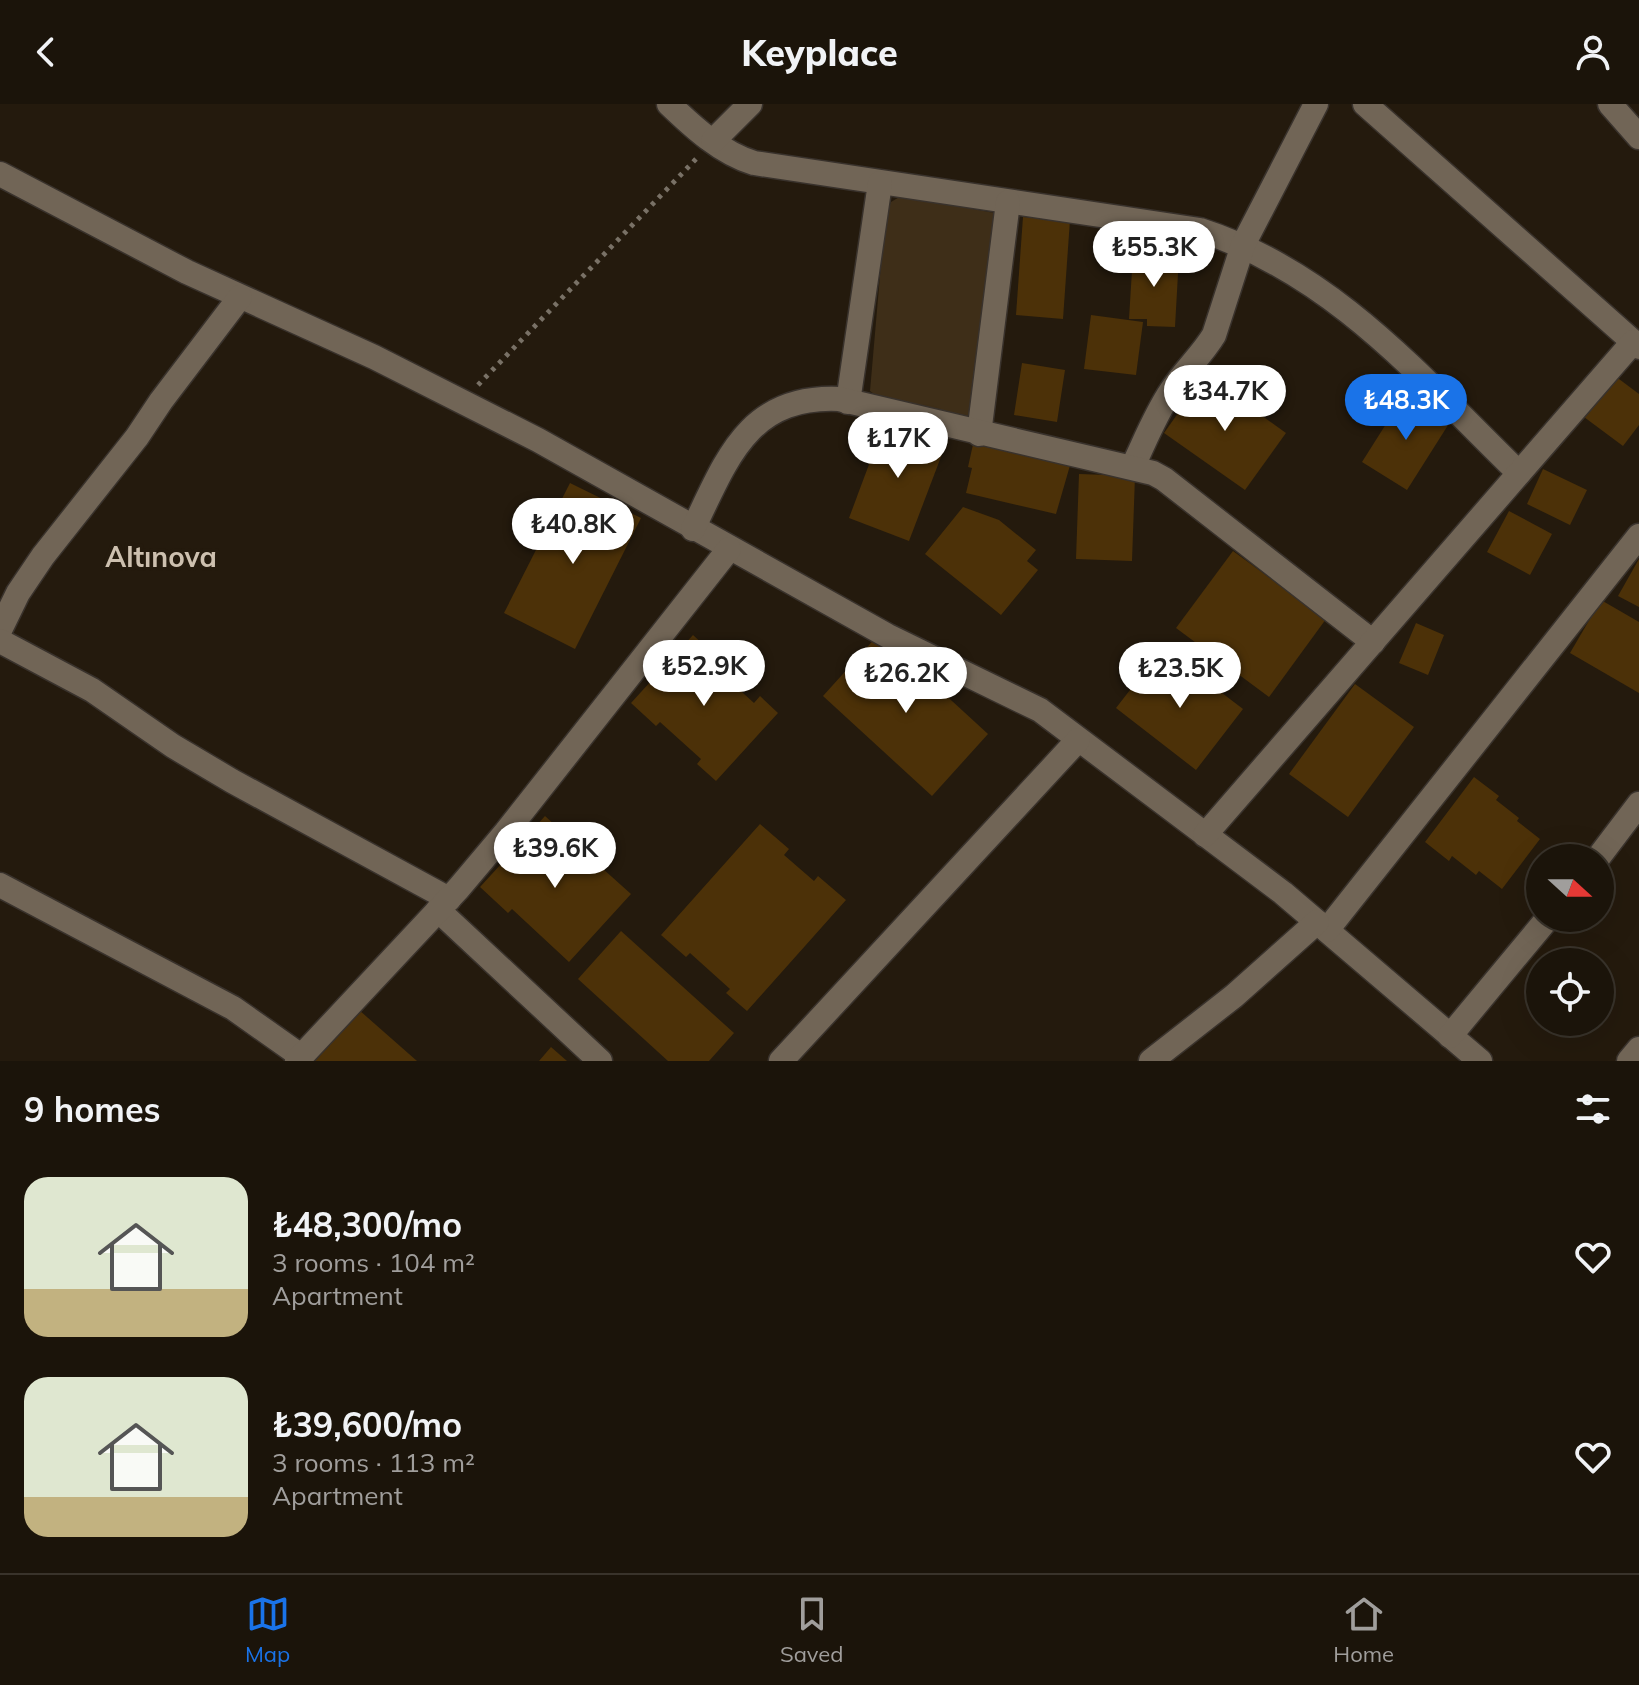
<!DOCTYPE html>
<meta charset="utf-8">
<style>
:root{--surface:#1b140a;--page:#241d13;--text:#f1f3f6;--muted:#a09e9c;--line:#39332b;--accent:#1a73e8}
body{margin:0;font-family:Mulish,sans-serif;background:var(--page);color:var(--text);height:100vh;display:flex;flex-direction:column;font-size:30px;white-space:nowrap}
*{box-sizing:border-box;margin:0}
p{font-size:26px;color:var(--muted)}
.icon{flex:none;width:44px;height:44px;fill:none;stroke:currentColor;stroke-width:2;stroke-linecap:round;stroke-linejoin:round}
.map{position:relative;height:957px;overflow:hidden}
.details{display:flex;flex-direction:column;background:var(--surface);flex:1}
.details>*{flex:none}
.needle{width:52px;rotate:111deg}
.buttons{position:absolute;left:1526px;top:740px;display:grid;gap:16px}
.buttons a{display:grid;place-items:center;width:88px;height:88px;border-radius:50%;background:var(--surface);box-shadow:0 8px 32px #0002,0 0 0 2px var(--line);font-size:40px}
.price{position:absolute;translate:-50% -68px;padding:0 18px;border-radius:28px;background:#fff;color:#222;font-size:26px;line-height:52px;filter:drop-shadow(0 2px 4px #0008)}
.price::after{content:'';position:absolute;left:50%;top:48px;width:24px;height:18px;margin-left:-12px;background:inherit;clip-path:polygon(0 0,100% 0,50% 100%)}
.price.on{background:var(--accent);color:#fff}
ul{padding:0;list-style:none}
li{display:flex;align-items:center;gap:24px;height:200px;padding:0 24px}
li span{display:grid;place-items:center;flex:none;width:224px;height:160px;border-radius:24px;color:#555}
li>.icon{margin-inline-start:auto}
span .icon{width:96px;height:96px;fill:#fffc;stroke-width:1}
li b{font-size:34px}
h2{display:flex;justify-content:space-between;align-items:center;height:96px;padding:0 24px;font-size:34px}
header{display:flex;justify-content:space-between;align-items:center;height:104px;padding:0 24px;background:var(--surface);font-size:36px;font-weight:800}
.dock{display:flex;justify-content:space-around;align-items:center;height:112px;border-top:2px solid var(--line);background:var(--surface);font-size:22px;color:var(--muted)}
.dock a{display:grid;justify-items:center;gap:4px}
.dock .on{color:var(--accent)}
.map>svg:first-child{display:block}
.green{fill:#3e2e18}
.building{fill:#4c3108}
.lines{fill:none;stroke-linecap:round;stroke-linejoin:round}
.minor-casing{stroke:#39322c;stroke-width:27}
.path{stroke:#797166;stroke-width:5;stroke-dasharray:4 6;stroke-linecap:butt}
.minor{stroke:#716556;stroke-width:24}
.labels{text-anchor:middle;dominant-baseline:central;stroke-width:8;stroke-linejoin:round;paint-order:stroke}
.quarter-label{font-size:28px;font-weight:bold;fill:#cdc0af;stroke:#241a0d}
</style>
<header><svg class="icon" aria-label="back" viewBox="0 0 24 24"><path d="M15 5l-7 7 7 7"/></svg>Keyplace<svg class="icon" aria-label="person" viewBox="0 0 24 24"><circle cx="12" cy="8" r="4"/><path d="M4 21q1-7 8-7t8 7"/></svg></header>
<div class="map">
<svg width="1639" height="957" viewBox="0 0 1639 957">
<rect width="100%" height="100%" fill="#241a0d"/>
<!-- green -->
<polygon class="green" points="901,92 995,109 970,315 877,292 870,287 885,114 891,98"/>
<!-- building -->
<g class="building">
<polygon points="1023,113 1070,116 1063,215 1016,211"/>
<polygon points="1133,150 1179,152 1175,223 1147,222 1147,215 1129,215"/>
<polygon points="1091,211 1143,218 1136,271 1084,265"/>
<polygon points="1022,259 1065,266 1057,318 1014,311"/>
<polygon points="1205,271 1286,329 1245,386 1164,329"/>
<polygon points="1615,272 1639,290 1639,321 1623,342 1584,313"/>
<polygon points="1405,290 1450,318 1407,386 1362,358"/>
<polygon points="886,315 947,337 909,437 849,414"/>
<polygon points="974,336 1071,358 1056,410 966,389 972,364 968,363"/>
<polygon points="1543,365 1587,386 1570,421 1527,400"/>
<polygon points="1079,370 1135,372 1132,457 1076,455"/>
<polygon points="570,379 641,414 575,545 504,509"/>
<polygon points="963,403 999,416 1036,446 1027,457 1038,466 1001,511 925,450"/>
<polygon points="1509,407 1552,430 1530,471 1487,448"/>
<polygon points="1233,447 1326,515 1269,593 1176,524"/>
<polygon points="1639,455 1639,503 1618,492"/>
<polygon points="1601,496 1639,518 1639,589 1570,549"/>
<polygon points="1416,519 1444,531 1428,571 1399,559"/>
<polygon points="879,530 988,630 932,692 823,592"/>
<polygon points="693,531 726,561 720,568 754,599 760,592 778,609 716,677 697,660 701,655 660,618 656,622 631,599"/>
<polygon points="1158,550 1184,570 1188,563 1243,605 1196,666 1116,604"/>
<polygon points="1355,580 1414,623 1348,713 1289,670"/>
<polygon points="1474,673 1499,692 1496,696 1519,714 1517,717 1540,735 1502,785 1479,767 1476,771 1452,752 1449,757 1425,738"/>
<polygon points="545,712 577,741 573,746 598,769 602,764 631,790 569,858 512,805 508,809 480,783"/>
<polygon points="760,720 789,745 784,751 814,777 818,772 846,796 747,907 726,889 730,885 690,849 686,853 661,831"/>
<polygon points="621,827 734,929 709,957 668,957 578,875"/>
<polygon points="359,906 417,957 315,957"/>
<polygon points="551,943 567,957 539,957"/>
</g>
<g class="lines">
<defs>
<g id="minor">
<path d="M 669,0 C 693,23 721,49 754,59 L 1200,126 C 1335,170 1421,274 1519,369"/>
<polyline points="1365,0 1639,243"/>
<polyline points="1610,0 1639,33"/>
<polyline points="713,37 750,0"/>
<polyline points="0,70 187,168 374,253 538,336 888,532 1040,606 1283,789 1480,957"/>
<polyline points="848,298 880,79"/>
<polyline points="979,330 1008,98"/>
<path d="M 1133,362 C 1145,337 1155,311 1171,287 C 1184,267 1202,251 1214,231 L 1243,141 L 1316,0"/>
<path d="M 693,425 C 727,355 748,291 839,295 L 1153,369 L 1164,375 L 1373,538"/>
<polyline points="0,526 18,489 43,452 137,333 161,297 240,193"/>
<polyline points="0,537 92,586 173,642 232,677 449,795"/>
<polyline points="1205,731 1633,238"/>
<polyline points="1598,754 1639,700"/>
<polyline points="0,781 233,904 301,952"/>
<polyline points="438,806 600,957"/>
<polyline points="1327,826 1639,432"/>
<polyline points="1450,932 1548,814"/>
<polyline points="297,957 458,785 506,728 729,445"/>
<polyline points="781,957 1078,636"/>
<polyline points="1151,957 1234,892 1317,818"/>
<polyline points="1629,957 1639,945"/>
</g>
</defs>
<!-- minor casing -->
<use href="#minor" class="minor-casing"/>
<!-- path -->
<polyline class="path" points="478,281 696,55"/>
<!-- minor -->
<use href="#minor" class="minor"/>
</g>
<g class="labels">
<!-- quarter labels -->
<g class="quarter-label">
<text x="161" y="452">Altınova</text>
</g>
</g>
</svg>
<div class="buttons">
<a><svg class="needle" viewBox="-14 -14 28 28"><path d="M0-13l5 13h-10z" fill="#e53935"/><path d="M0 13l5-13h-10z" fill="#a09e9c"/></svg></a>
<a><svg class="icon" aria-label="locate" viewBox="0 0 24 24"><circle cx="12" cy="12" r="6"/><path d="M12 2v4M12 18v4M2 12h4M18 12h4"/></svg></a>
</div>
<b class="price" style="left:1154px;top:185px">₺55.3K</b>
<b class="price" style="left:1225px;top:329px">₺34.7K</b>
<b class="price on" style="left:1406px;top:338px">₺48.3K</b>
<b class="price" style="left:898px;top:376px">₺17K</b>
<b class="price" style="left:573px;top:462px">₺40.8K</b>
<b class="price" style="left:704px;top:604px">₺52.9K</b>
<b class="price" style="left:1180px;top:606px">₺23.5K</b>
<b class="price" style="left:906px;top:611px">₺26.2K</b>
<b class="price" style="left:555px;top:786px">₺39.6K</b>
</div>
<section class="details">
<h2>9 homes<svg class="icon" aria-label="filters" viewBox="0 0 24 24"><path d="M4 7h16M4 17h16"/><circle cx="9" cy="7" r="2"/><circle cx="15" cy="17" r="2"/></svg></h2>
<ul>
<li><span style="background:linear-gradient(#dfe7d0 70%,#c2b280 0)"><svg class="icon" aria-label="home" viewBox="0 0 24 24"><path d="M3 11l9-7 9 7M6 9v11h12V9"/></svg></span><div><b>₺48,300/mo</b><p>3 rooms · 104 m²</p><p>Apartment</p></div><svg class="icon" aria-label="heart" viewBox="0 0 24 24"><path d="M12 20l-8-8c-3-5 5-10 8-4 3-6 11-1 8 4z"/></svg></li>
<li><span style="background:linear-gradient(#dfe7d0 75%,#c2b280 0)"><svg class="icon" aria-label="home" viewBox="0 0 24 24"><path d="M3 11l9-7 9 7M6 9v11h12V9"/></svg></span><div><b>₺39,600/mo</b><p>3 rooms · 113 m²</p><p>Apartment</p></div><svg class="icon" aria-label="heart" viewBox="0 0 24 24"><path d="M12 20l-8-8c-3-5 5-10 8-4 3-6 11-1 8 4z"/></svg></li>
</ul>
</section>
<nav class="dock">
<a class="on"><svg class="icon" aria-label="map" viewBox="0 0 24 24"><path d="M3 6l6-2 6 2 6-2v14l-6 2-6-2-6 2zM9 4v14M15 6v14"/></svg>Map</a>
<a><svg class="icon" aria-label="saved" viewBox="0 0 24 24"><path d="M7 4h10v16l-5-4-5 4z"/></svg>Saved</a>
<a><svg class="icon" aria-label="home" viewBox="0 0 24 24"><path d="M3 11l9-7 9 7M6 9v11h12V9"/></svg>Home</a>
</nav>
